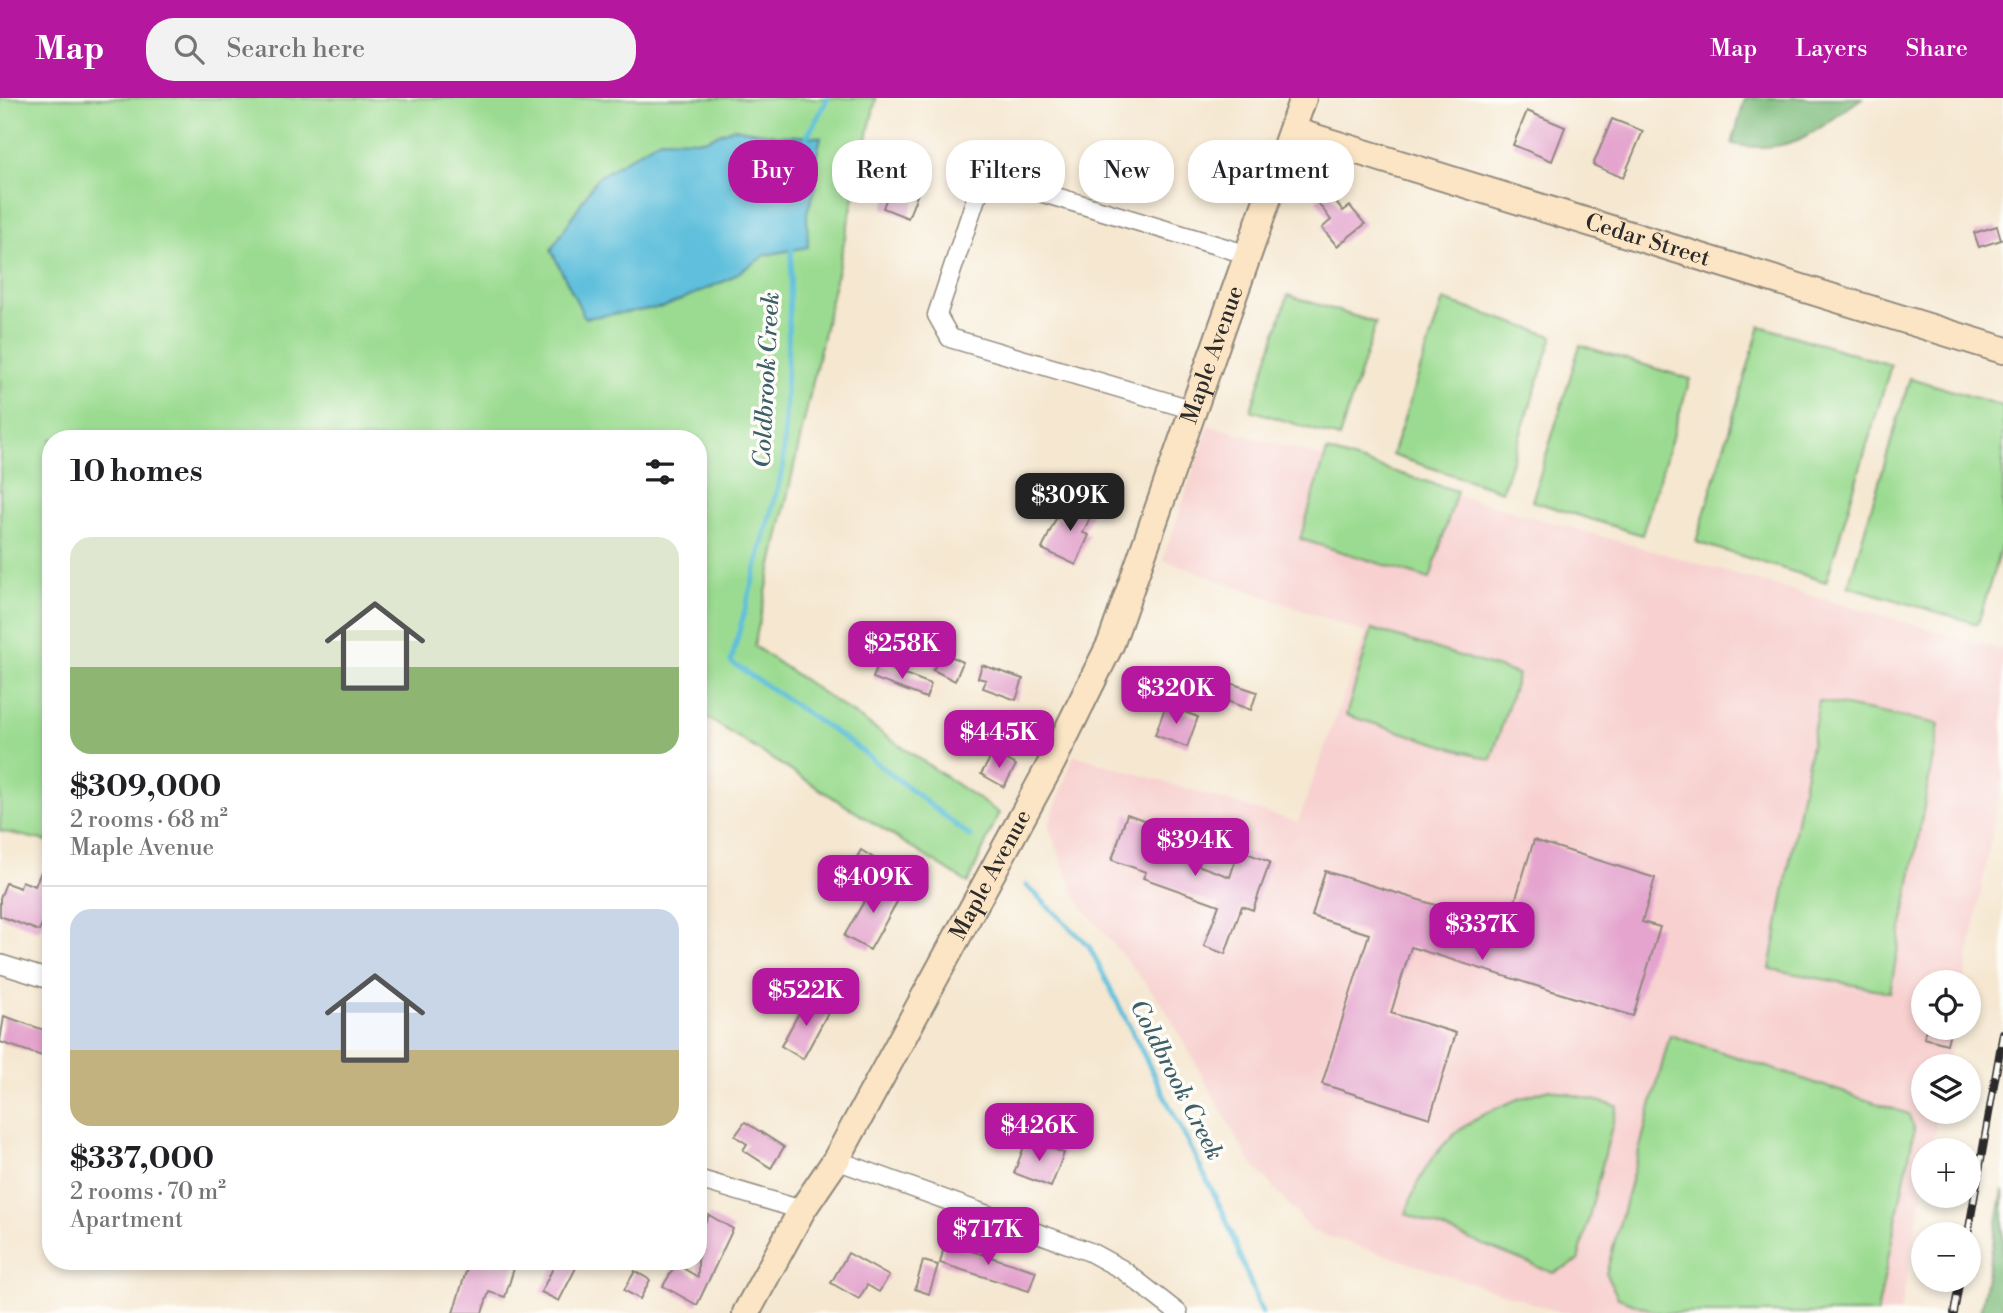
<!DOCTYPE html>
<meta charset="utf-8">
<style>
:root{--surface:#fff;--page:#f2f2f2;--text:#202124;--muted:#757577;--line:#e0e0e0;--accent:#b5179e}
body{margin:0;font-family:"Libre Bodoni",serif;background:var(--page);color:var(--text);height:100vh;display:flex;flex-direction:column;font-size:26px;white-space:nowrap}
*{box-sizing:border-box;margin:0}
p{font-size:23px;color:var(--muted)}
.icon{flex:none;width:38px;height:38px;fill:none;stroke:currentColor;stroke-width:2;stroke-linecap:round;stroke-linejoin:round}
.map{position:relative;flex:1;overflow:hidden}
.panel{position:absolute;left:42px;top:332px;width:665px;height:840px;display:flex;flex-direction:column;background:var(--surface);border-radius:28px;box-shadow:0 4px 10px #0003}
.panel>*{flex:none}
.banner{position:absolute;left:728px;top:42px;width:665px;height:63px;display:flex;gap:14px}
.tools{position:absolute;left:1911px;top:872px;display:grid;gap:14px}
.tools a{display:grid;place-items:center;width:70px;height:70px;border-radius:50%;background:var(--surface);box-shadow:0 4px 10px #0003;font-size:35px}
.price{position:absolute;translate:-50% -60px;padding:0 16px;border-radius:14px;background:var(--accent);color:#fff;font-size:23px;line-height:46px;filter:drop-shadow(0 2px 4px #0008)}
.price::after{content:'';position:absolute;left:50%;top:42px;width:21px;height:16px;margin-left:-10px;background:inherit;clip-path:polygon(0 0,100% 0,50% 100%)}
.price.on{background:#222;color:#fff}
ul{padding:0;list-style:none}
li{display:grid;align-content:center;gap:14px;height:371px;padding:0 28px}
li+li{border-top:2px solid var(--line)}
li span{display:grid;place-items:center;height:217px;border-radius:21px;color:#555}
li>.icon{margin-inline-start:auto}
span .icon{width:126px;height:126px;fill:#fffc;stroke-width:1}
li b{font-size:30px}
h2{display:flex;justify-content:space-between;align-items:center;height:84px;padding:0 28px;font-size:30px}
.chip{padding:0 24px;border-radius:28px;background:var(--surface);box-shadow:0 4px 10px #0003;font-size:24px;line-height:63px}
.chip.on{background:var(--accent);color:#fff}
header{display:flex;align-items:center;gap:42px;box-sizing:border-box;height:98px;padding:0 35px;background:var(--accent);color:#fff}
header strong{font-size:33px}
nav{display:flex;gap:38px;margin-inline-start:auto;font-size:24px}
.search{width:490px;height:63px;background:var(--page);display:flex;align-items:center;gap:18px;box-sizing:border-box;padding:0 24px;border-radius:28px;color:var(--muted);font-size:26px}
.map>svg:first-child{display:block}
.built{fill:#f7d0cf}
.green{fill:#9bdb91;stroke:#63835e;stroke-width:2}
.forest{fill:#7cbb7b;stroke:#547353;stroke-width:2}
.water{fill:#5ebfdc;stroke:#447584;stroke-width:2}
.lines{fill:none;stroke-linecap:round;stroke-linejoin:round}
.stream{stroke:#5ebfdc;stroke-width:5}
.building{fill:#e4a4ce}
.street-casing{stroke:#90897e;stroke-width:21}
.secondary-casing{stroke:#90897e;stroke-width:30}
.street{stroke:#fff;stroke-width:18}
.secondary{stroke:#fce5c4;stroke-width:26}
.rail-casing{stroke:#2b2b2b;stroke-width:8}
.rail{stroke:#fdfcf7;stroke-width:5;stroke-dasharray:16;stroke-linecap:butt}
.labels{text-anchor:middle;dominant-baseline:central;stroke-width:7;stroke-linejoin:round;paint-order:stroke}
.street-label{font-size:23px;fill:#2b2b2b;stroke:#fdfcf7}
.water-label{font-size:24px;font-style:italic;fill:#3d5f69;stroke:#fdfcf7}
</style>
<header>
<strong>Map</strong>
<div class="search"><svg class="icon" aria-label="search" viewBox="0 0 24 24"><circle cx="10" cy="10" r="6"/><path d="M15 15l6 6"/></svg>Search here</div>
<nav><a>Map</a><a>Layers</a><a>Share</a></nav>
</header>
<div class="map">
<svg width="2003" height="1215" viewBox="0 0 2003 1215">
<rect width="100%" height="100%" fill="#fdfcf7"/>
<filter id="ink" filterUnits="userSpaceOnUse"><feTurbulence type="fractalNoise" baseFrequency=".0143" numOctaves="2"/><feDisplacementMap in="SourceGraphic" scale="14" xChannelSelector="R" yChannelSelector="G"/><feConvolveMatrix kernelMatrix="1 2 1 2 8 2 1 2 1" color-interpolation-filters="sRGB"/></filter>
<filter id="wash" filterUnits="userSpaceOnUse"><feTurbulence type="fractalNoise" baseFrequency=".00686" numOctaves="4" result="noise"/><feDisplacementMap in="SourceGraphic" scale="28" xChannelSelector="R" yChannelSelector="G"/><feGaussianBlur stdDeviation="1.57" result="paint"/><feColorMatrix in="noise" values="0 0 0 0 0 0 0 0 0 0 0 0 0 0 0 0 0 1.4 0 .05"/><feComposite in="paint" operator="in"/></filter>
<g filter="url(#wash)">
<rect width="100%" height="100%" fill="#f5e7d0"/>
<!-- built -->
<polygon class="built" points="1209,327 2003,552 2003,677 1964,884 1923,884 1923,929 1955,929 1947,968 1923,968 1923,1013 1939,1013 1931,1052 1923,1052 1923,1095 1900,1215 1563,1215 1312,1133 1249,1062 1163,907 1077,802 1048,728 1074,657 1298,724 1366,535 1163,462"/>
<!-- green -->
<g class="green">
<polygon points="0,0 876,0 754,548 999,715 968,785 698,614 698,341 51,341 51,744 0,733"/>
<polygon points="1288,197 1376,225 1339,340 1251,312"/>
<polygon points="1443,202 1553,238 1502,393 1392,357"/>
<polygon points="1760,228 1891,267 1826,484 1696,444"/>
<polygon points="1580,247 1690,281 1642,437 1532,403"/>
<polygon points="1910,280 2003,308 2003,442 1978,526 1848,488"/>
<polygon points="1327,353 1457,393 1430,481 1300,441"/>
<polygon points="1372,531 1518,576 1491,662 1346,617"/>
<polygon points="1819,603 1939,626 1890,894 1770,871"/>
<polygon points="1670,937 1909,1016 1914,1034 1877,1215 1659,1215 1618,1200 1606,1176"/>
<path d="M 1549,991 L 1617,1008 L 1578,1163 L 1553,1175 L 1406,1116 C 1429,1039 1476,1013 1549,991 Z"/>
</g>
<!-- forest -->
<g class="forest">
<path d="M 1745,0 L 1862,0 C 1814,33 1794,58 1732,46 Z"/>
<polygon points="2003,1092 2003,1215 1980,1215"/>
</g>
<!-- water -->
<polygon class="water" points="734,30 776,37 821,39 814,68 816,89 807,114 808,149 766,157 727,182 664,209 585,220 551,152 597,80 660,41 704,42"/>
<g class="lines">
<!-- stream -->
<g class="stream">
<polyline points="804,44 828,0"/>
<polyline points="792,147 783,369 731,564 854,647 971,739"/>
<polyline points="1026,787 1089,848 1223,1114 1262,1215"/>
</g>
</g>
<g id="blocks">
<!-- building -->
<g class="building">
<polygon points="1527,13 1565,29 1552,63 1513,47"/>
<polygon points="1612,21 1643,33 1623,80 1593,67"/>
<polygon points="892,86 918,95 908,120 883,110"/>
<polygon points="1328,93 1343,113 1350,108 1365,126 1337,148 1322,130 1331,122 1316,102"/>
<polygon points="1997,128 2001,142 1979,149 1974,135"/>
<polygon points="1076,399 1095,408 1083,435 1089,437 1076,467 1042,451 1057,418 1065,422"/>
<polygon points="942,554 963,564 955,583 933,572"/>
<polygon points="878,566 931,586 926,600 873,580"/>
<polygon points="982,567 1023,581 1016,602 983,590 986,582 978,580"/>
<polygon points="1230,585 1257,594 1251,612 1224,602"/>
<polygon points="1166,607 1198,619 1187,649 1155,637"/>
<polygon points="994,654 1016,667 1004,689 981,676"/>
<polygon points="1127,716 1155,726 1148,749 1230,779 1239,752 1270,764 1253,812 1242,808 1225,856 1204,848 1219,807 1143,780 1146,774 1112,762"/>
<polygon points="1534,742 1655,780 1642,824 1660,829 1633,918 1411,849 1391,915 1456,935 1430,1020 1322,986 1369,836 1312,818 1325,773 1507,829"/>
<polygon points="861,752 877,762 867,780 850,771"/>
<polygon points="41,774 51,777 51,804 39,833 0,818 0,800 6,785 20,790 22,783 35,788"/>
<polygon points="877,781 902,795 870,852 844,838"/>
<polygon points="808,898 830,911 803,961 781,948"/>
<polygon points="4,918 50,934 42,958 0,944"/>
<polygon points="1926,929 1951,929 1947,946 1924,940"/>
<polygon points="745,1024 784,1049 771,1070 743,1052 747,1046 735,1038"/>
<polygon points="1027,1041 1064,1055 1051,1089 1014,1075"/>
<polygon points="709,1117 733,1131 697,1207 663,1188 676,1166 698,1179 698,1137"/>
<polygon points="945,1145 1036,1173 1029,1193 940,1165"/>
<polygon points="848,1155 889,1178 879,1194 867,1187 859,1201 831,1185"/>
<polygon points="923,1163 938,1167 929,1196 915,1191"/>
<polygon points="469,1164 516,1164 505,1199 489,1194 482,1215 453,1215"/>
<polygon points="556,1164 579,1164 559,1203 541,1194"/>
<polygon points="635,1173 650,1182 640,1201 624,1192"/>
</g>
</g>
</g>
<g filter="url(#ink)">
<use href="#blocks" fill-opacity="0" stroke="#90897e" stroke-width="2"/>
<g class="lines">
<defs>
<g id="street">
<polyline points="1194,312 950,240 937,217 976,100 983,88 1000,82 1249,157"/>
<polyline points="0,866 51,882"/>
<polyline points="836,1062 1090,1154 1123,1172 1178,1215"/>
<polyline points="698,1081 802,1112"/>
</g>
<g id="secondary">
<path id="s1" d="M 1293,33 L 2003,252"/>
<path id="s2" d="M 746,1215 L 802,1112 L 836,1062 L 1052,664 L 1111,545 L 1303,0"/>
</g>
</defs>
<!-- street casing -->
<use href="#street" class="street-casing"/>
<!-- secondary casing -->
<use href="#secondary" class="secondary-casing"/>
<!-- street -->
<use href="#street" class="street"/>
<!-- secondary -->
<use href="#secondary" class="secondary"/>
<defs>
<g id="rail">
<polyline points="1968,1136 2003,935"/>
<polyline points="1954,1215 1960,1181"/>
</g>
</defs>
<!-- rail casing -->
<use href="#rail" class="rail-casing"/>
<!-- rail -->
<use href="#rail" class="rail"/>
</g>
</g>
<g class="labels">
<!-- street labels -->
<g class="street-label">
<text stroke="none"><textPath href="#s1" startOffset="371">Cedar Street</textPath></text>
<text stroke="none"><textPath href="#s2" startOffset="1069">Maple Avenue</textPath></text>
<text stroke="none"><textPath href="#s2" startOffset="502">Maple Avenue</textPath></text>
</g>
<!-- water labels -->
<g class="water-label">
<text transform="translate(767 282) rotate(-87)">Coldbrook Creek</text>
<text transform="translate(1176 982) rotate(63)">Coldbrook Creek</text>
</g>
</g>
</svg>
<div class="tools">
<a><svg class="icon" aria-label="locate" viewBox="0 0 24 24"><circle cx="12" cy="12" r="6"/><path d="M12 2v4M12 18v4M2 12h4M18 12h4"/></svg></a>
<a><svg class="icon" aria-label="layers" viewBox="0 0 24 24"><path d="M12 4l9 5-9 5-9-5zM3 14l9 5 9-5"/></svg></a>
<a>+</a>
<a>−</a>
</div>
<b class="price on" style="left:1070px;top:435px">$309K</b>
<b class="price" style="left:902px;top:583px">$258K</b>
<b class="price" style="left:1176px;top:628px">$320K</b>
<b class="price" style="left:999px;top:672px">$445K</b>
<b class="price" style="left:1195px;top:780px">$394K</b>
<b class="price" style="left:873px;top:817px">$409K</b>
<b class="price" style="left:1482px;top:864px">$337K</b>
<b class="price" style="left:806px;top:930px">$522K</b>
<b class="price" style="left:1039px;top:1065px">$426K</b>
<b class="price" style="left:988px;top:1169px">$717K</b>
<div class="banner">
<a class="chip on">Buy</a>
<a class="chip">Rent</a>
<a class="chip">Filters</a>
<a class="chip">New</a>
<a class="chip">Apartment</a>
</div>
<section class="panel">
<h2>10 homes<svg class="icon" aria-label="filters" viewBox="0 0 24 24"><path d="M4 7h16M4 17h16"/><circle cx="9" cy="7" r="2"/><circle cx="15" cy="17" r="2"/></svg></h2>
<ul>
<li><span style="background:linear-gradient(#dfe7d0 60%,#8fb573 0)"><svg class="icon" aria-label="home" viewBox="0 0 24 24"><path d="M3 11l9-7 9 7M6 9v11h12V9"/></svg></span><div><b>$309,000</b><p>2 rooms · 68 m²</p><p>Maple Avenue</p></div></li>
<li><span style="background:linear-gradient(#c9d6e8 65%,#c2b280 0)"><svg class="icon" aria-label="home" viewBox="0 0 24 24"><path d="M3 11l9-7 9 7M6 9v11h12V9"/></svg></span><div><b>$337,000</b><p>2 rooms · 70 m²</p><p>Apartment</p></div></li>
</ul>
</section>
</div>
